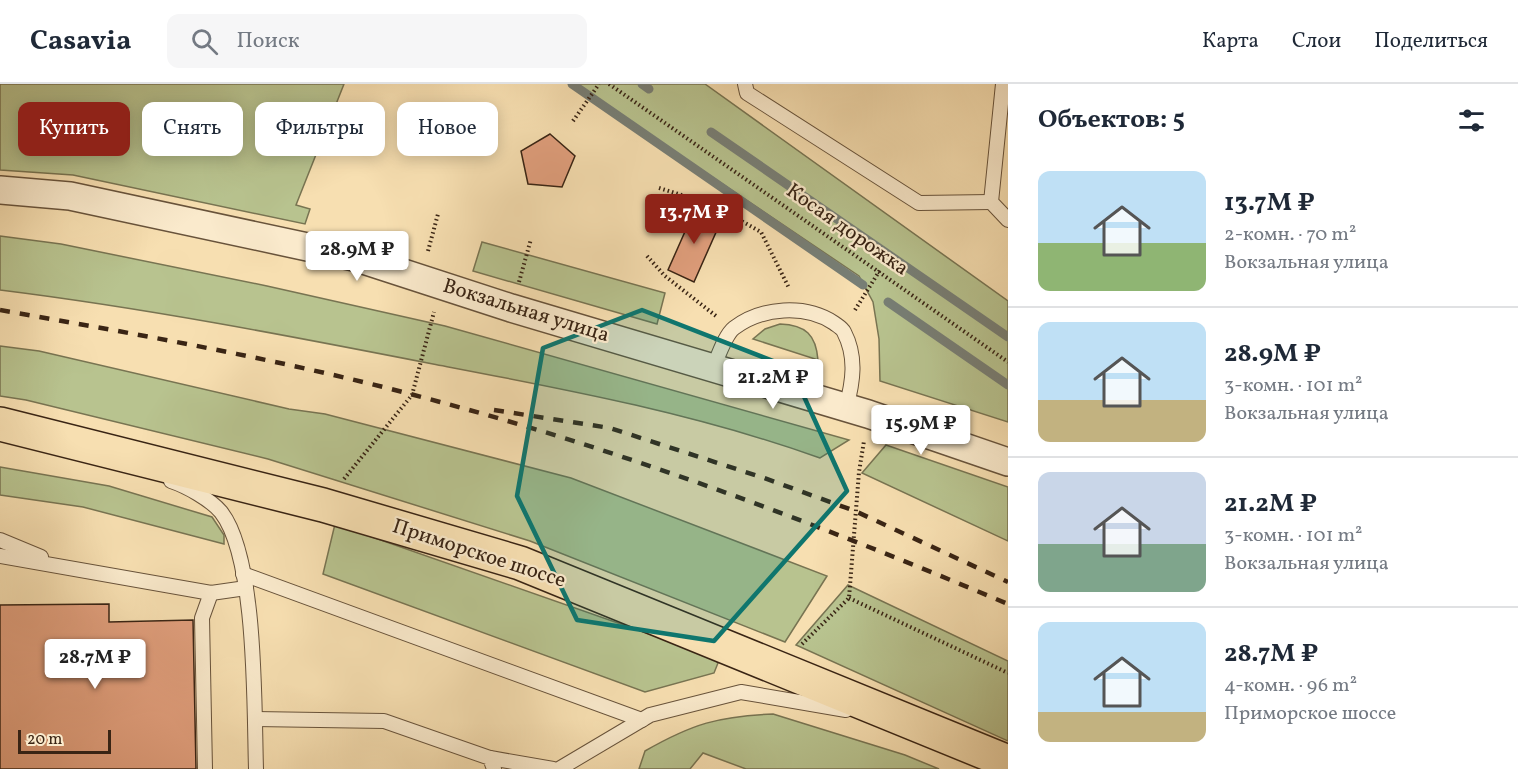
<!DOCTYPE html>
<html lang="ru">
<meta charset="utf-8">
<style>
:root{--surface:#fff;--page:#f6f6f7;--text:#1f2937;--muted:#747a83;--line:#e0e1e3;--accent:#8f2418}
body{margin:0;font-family:Vollkorn,serif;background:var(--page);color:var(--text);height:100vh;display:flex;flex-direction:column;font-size:22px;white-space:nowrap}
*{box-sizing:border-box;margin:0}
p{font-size:20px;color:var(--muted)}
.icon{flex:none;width:33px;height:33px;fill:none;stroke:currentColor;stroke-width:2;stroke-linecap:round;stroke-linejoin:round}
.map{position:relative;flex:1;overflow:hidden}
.side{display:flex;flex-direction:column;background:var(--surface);width:510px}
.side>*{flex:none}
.hud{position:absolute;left:18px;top:18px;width:570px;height:54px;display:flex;gap:12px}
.scale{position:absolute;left:18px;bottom:15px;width:93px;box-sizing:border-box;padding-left:6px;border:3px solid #392414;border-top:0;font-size:16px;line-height:21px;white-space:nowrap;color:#392414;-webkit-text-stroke:4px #faeacc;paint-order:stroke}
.price{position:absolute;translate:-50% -51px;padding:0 14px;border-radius:6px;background:#fff;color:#222;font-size:20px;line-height:39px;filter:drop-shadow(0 2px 3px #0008)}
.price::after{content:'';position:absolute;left:50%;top:36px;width:18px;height:14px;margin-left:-9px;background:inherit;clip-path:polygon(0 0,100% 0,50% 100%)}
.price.active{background:var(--accent);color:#fff}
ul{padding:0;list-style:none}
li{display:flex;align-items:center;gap:18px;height:150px;padding:0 30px}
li+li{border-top:2px solid var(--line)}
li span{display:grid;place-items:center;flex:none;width:168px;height:120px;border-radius:12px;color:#555}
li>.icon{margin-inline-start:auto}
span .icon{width:72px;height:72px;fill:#fffc;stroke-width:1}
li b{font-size:26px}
h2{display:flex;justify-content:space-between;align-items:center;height:72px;padding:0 30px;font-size:26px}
.tag{padding:0 21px;border-radius:12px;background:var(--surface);box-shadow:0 3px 15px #0003;font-size:21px;line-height:54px}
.tag.active{background:var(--accent);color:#fff}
header{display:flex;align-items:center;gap:36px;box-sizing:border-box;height:84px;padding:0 30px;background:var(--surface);border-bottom:2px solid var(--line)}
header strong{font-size:28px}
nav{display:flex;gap:33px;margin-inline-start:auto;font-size:21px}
.search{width:420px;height:54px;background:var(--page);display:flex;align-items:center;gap:15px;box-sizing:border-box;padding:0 21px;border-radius:12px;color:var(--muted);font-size:22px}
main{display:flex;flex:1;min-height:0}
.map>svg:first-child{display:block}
.green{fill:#b8c38f;stroke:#787452;stroke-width:1.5}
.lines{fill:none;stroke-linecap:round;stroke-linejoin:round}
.stream{stroke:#777e75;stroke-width:9}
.building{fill:#e19f7d;stroke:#392414;stroke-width:1.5}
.lane-casing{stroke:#68533b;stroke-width:16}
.street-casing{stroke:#68533b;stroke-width:30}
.primary-casing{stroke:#392414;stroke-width:36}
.path{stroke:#392414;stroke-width:4;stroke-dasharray:1.5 3;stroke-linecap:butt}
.lane{stroke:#faeacc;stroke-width:14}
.street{stroke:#faeacc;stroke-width:27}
.primary{stroke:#f7dfb1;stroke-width:33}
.rail{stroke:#392414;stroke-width:4.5;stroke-dasharray:10 10;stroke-linecap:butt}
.marked{fill:#0f766e;fill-opacity:0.2;stroke:#0f766e;stroke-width:4.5;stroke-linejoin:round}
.labels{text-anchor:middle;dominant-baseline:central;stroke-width:4.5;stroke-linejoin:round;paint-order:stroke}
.street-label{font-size:21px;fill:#392414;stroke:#faeacc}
</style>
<header>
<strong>Casavia</strong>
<div class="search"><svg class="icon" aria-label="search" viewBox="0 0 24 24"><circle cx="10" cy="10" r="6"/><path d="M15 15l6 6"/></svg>Поиск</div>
<nav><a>Карта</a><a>Слои</a><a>Поделиться</a></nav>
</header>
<main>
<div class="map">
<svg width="1008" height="685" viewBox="0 0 1008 685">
<rect width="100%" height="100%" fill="#f7dfb1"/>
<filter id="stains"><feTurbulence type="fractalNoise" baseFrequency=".00333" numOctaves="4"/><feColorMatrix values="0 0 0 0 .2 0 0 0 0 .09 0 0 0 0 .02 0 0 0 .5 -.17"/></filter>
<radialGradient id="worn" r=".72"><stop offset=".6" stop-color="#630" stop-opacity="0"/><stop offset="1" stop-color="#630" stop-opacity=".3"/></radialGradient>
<!-- green -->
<g class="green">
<polygon points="0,0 344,0 296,121 310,125 305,140 73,91 0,86"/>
<polygon points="574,0 705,0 1008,217 1008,338 880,297 879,255 873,218 859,192"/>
<path d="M 0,152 L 61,160 L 267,202 L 445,242 L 849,356 L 820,374 C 694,329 564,305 433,280 C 290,252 145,224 0,206 Z"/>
<polygon points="482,158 665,209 657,240 473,187"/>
<path d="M 780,240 C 806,241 816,251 818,276 L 753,255 L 765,245 Z"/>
<polygon points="0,262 39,267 289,325 325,330 571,394 827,492 785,558 530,457 268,375 26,316 0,312"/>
<polygon points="886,361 1008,403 1008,457 862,389"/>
<polygon points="0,383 109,402 212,433 224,451 224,460 83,423 0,411"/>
<polygon points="335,440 712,572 718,579 714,589 645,608 323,490"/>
<polygon points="848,501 1008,577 1008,657 796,561"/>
<path d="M 773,630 L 905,671 L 939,685 L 746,685 L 703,669 L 690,685 L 639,685 L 645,667 C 692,640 719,632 773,630 Z"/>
</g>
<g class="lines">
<!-- stream -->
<g class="stream">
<polyline points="572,0 863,201"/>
<polyline points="642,0 649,5"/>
<polyline points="711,48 1008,253"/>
<polyline points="888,218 1008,301"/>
</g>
</g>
<!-- building -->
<g class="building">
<polygon points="550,50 575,72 562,103 528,100 521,67"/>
<polygon points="695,125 721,137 694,198 668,186"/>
<polygon points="109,520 109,538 193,536 196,685 0,685 0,521"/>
</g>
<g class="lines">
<defs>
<g id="lane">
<polyline points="745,0 747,9 919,119 991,118"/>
<polyline points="1003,0 991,118 1008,136"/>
<path d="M 713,284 C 718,273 725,251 734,244 C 762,223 805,220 834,239 C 838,242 842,244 844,248 C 857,273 853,298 846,324"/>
<path d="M 171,397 C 186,402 210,415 221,428 C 257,474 254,624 256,685"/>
<polyline points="0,456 41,473"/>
<polyline points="0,472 211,509 246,504"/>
<polyline points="243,490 642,636"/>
<polyline points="255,635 384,637 490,674 494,685"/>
<polyline points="490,674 553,685"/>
<polyline points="205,685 202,534 211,509"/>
<polyline points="559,685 650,631 741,608 846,626"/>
</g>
<polyline id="street" points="0,106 70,112 354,173 511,224 868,330 1008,378"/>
<polyline id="primary" points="0,340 323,421 520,479 1008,678"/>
</defs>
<!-- lane casing -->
<use href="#lane" class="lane-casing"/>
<!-- street casing -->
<use href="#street" class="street-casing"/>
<!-- primary casing -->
<use href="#primary" class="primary-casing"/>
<!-- path -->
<g class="path">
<polyline points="609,0 1008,278"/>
<polyline points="573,37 599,0"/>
<polyline points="659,104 711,120 761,148 789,204"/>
<polyline points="428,167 438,130"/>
<polyline points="647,172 665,192 716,232"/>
<polyline points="519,198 531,155"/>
<polyline points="855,226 880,186"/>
<polyline points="344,395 412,311 434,228"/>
<polyline points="849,514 1008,589"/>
<polyline points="802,560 849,514 859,388 864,357"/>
</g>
<!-- lane -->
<use href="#lane" class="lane"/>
<!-- street -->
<use href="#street" class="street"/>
<!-- primary -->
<use href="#primary" class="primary"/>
<!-- rail -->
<g class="rail">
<path d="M 0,226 C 148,252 295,278 440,318 C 634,370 823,442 1008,520"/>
<polyline points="494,326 610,344 764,394 855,427 1008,498"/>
</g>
</g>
<!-- marked area -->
<path class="marked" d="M 642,226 L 791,284 L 847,407 L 714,557 L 577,536 L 517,412 L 543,264 Z"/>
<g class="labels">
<!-- street labels -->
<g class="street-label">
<text transform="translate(847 146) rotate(35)">Косая дорожка</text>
<text transform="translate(526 227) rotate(17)">Вокзальная улица</text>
<text transform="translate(479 470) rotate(18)">Приморское шоссе</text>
</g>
</g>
<rect width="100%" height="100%" filter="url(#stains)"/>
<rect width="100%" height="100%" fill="url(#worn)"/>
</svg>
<div class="scale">20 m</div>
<b class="price active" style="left:694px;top:161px">13.7M ₽</b>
<b class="price" style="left:357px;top:198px">28.9M ₽</b>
<b class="price" style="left:773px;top:326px">21.2M ₽</b>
<b class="price" style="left:921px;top:372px">15.9M ₽</b>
<b class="price" style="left:95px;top:606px">28.7M ₽</b>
<div class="hud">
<a class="tag active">Купить</a>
<a class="tag">Снять</a>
<a class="tag">Фильтры</a>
<a class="tag">Новое</a>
</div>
</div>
<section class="side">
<h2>Объектов: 5<svg class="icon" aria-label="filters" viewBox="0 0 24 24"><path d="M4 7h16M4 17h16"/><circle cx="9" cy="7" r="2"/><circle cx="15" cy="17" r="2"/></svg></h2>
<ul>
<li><span style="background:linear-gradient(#bfe0f5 60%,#8fb573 0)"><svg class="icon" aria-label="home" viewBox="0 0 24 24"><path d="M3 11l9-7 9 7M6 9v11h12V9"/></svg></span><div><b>13.7M ₽</b><p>2-комн. · 70 m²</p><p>Вокзальная улица</p></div></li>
<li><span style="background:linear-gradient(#bfe0f5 65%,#c2b280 0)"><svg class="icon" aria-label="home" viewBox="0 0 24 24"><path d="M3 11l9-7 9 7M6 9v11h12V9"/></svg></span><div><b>28.9M ₽</b><p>3-комн. · 101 m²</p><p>Вокзальная улица</p></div></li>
<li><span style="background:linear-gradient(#c9d6e8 60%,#7fa58c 0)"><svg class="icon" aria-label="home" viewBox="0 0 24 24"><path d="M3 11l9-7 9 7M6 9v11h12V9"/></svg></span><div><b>21.2M ₽</b><p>3-комн. · 101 m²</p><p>Вокзальная улица</p></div></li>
<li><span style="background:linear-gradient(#bfe0f5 75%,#c2b280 0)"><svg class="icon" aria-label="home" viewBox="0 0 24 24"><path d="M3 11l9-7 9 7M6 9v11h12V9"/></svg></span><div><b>28.7M ₽</b><p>4-комн. · 96 m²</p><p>Приморское шоссе</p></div></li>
</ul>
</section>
</main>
